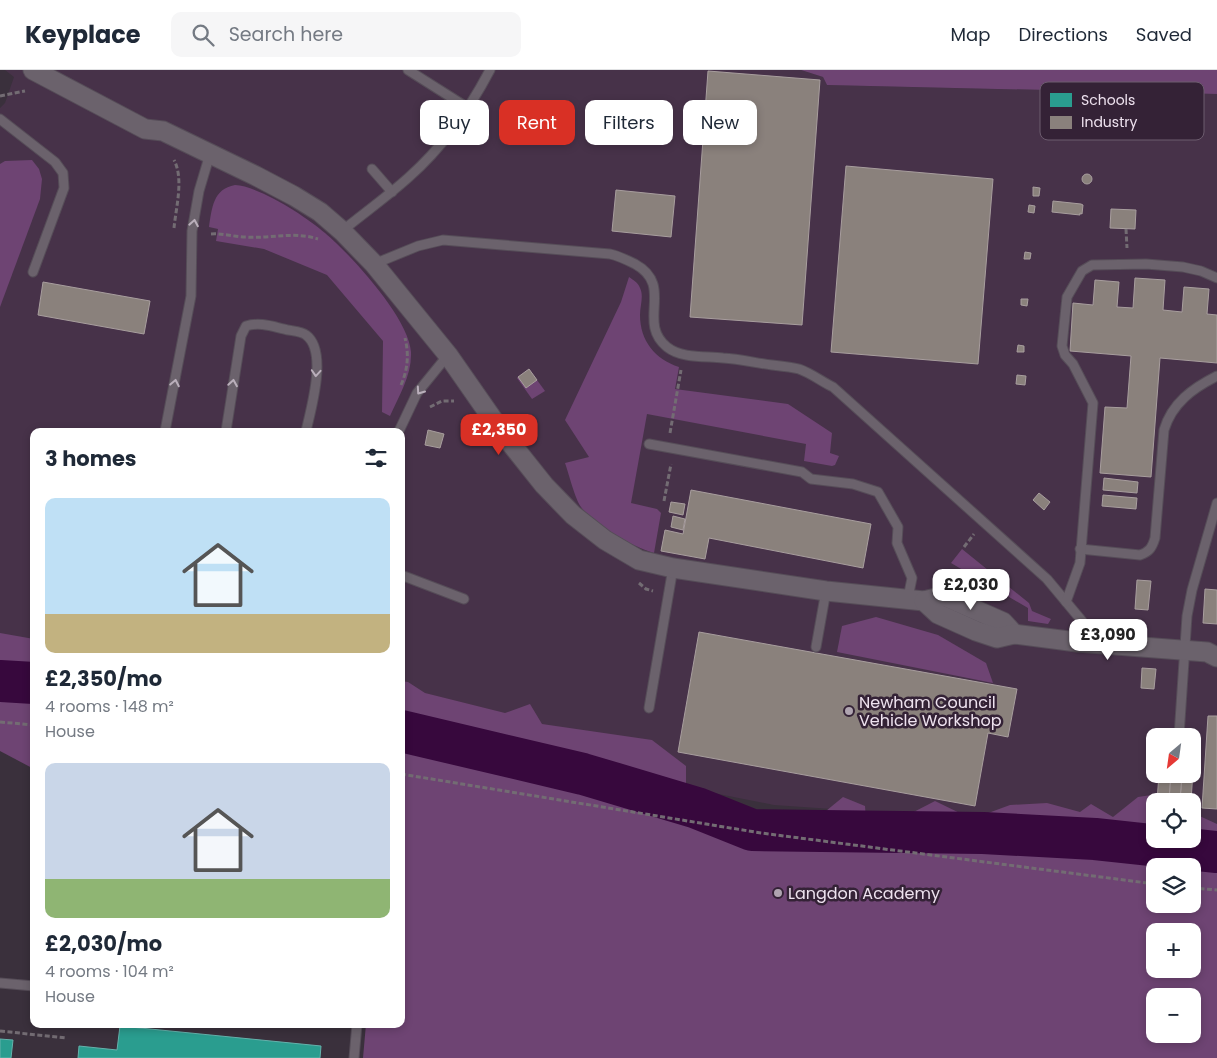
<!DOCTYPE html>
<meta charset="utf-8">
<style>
:root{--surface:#fff;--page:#f6f6f7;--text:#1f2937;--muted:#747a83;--line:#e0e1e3;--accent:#d93025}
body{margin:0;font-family:Poppins,sans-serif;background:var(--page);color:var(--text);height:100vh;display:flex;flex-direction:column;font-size:19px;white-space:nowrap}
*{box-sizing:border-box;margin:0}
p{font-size:16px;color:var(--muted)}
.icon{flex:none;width:28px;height:28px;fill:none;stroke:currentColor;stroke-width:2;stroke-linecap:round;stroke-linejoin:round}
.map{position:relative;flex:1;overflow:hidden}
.sheet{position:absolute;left:30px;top:358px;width:375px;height:600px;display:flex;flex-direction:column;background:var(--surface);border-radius:10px;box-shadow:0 2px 8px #0003}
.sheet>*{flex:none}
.top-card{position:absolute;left:420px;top:30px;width:475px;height:45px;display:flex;gap:10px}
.needle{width:32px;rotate:209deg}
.fabs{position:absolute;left:1146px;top:658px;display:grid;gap:10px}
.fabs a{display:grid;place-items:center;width:55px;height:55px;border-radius:10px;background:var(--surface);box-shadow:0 2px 8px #0003;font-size:25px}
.price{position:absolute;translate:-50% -42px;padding:0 11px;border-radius:10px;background:#fff;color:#222;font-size:16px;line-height:32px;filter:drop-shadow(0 1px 2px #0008)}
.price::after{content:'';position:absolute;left:50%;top:30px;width:15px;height:11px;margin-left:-8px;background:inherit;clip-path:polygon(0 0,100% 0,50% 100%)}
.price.active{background:var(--accent);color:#fff}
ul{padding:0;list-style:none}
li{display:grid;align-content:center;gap:10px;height:265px;padding:0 15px}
li span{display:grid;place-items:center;height:155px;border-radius:10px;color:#555}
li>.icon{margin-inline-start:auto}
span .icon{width:90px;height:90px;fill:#fffc;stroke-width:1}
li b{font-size:21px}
h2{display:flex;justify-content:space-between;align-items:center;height:60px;padding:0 15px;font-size:21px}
.tag{padding:0 18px;border-radius:10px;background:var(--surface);box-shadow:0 2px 8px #0003;font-size:18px;line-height:45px}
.tag.active{background:var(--accent);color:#fff}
header{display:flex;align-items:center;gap:30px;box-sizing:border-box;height:70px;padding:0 25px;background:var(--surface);border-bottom:1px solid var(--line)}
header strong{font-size:24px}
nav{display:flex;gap:28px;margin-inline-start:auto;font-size:18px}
.search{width:350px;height:45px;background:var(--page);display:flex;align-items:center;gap:12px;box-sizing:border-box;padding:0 18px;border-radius:10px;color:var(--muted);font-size:19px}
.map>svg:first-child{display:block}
.built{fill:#473249;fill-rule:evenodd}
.green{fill:#6e4473;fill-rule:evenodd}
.schools{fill:#2a9d8f;stroke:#65b2ac}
.industry{fill:#8a817c;stroke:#a89e9e}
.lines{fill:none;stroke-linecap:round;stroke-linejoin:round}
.river{stroke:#37083d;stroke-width:42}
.lane-casing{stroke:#564d58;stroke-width:11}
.street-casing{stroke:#564d58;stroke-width:21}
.path{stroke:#736c73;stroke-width:3;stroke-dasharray:5 2.5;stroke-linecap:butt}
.lane{stroke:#6b626c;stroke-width:9}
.street{stroke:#6b626c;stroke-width:19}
.oneway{stroke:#baafbb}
.poi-dot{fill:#afa4b0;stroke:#342236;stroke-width:2}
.labels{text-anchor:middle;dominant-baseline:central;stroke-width:5;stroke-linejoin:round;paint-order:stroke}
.poi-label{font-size:16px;fill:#eee2ef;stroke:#342236;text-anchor:start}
.key{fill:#342236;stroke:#6c5c6e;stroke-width:1}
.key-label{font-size:14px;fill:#eee2ef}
</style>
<header>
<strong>Keyplace</strong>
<div class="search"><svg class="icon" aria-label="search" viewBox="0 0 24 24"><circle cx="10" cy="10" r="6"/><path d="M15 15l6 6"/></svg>Search here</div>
<nav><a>Map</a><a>Directions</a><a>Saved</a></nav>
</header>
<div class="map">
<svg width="1217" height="988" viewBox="0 0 1217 988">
<rect width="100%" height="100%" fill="#3a303c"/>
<!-- built -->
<path class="built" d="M 5,0 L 801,0 L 823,7 L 827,15 L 1217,24 L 1217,765 L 1193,764 L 1192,731 L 1155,731 L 1155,761 L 774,735 L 401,661 L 401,361 L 34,361 L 34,588 L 0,581 L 0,38 L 5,33 L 14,7 ZM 1155,666 L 1192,666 L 1192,704 L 1155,704 Z"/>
<!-- green -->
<g class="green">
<polygon points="801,0 1217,0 1217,24 827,15 823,7"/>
<polygon points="32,90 39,99 42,109 40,129 0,237 0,94 5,91"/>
<path d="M 235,115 C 259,116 307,147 325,163 C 351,185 409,248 411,282 C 412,305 399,326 390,346 L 382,342 L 383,271 L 327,205 L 264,179 L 216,171 L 218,159 L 209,157 C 212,138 213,119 235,115 Z"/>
<path d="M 629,207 C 633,210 638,212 640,218 C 644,226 640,236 640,245 C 640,271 655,289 679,297 L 675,319 L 788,334 L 832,363 L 830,383 L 839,386 L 835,395 L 832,396 L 804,391 L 806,374 L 647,344 L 631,433 L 657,439 L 661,443 L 654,483 C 630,475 596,458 581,437 C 575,429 569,404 565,393 L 589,387 L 565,350 L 621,232 Z"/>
<polygon points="529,299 545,321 532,329 517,308"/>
<polygon points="962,479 1029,533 1032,541 1051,549 1048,554 1028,551 1028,538 951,493"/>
<polygon points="876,547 938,565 986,593 993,613 837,582 842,556"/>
<polygon points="0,563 34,569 34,699 0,681"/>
<path d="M 401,611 L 408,612 L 425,623 L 505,643 L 530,634 L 542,654 L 652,670 L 686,696 L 686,718 L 733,739 L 815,750 L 843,727 L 865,736 L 866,750 L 902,748 L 935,731 L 972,749 L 1010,735 L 1047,733 L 1080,742 L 1091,734 L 1113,747 L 1138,727 L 1158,724 L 1162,731 L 1155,731 L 1155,769 L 1192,769 L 1193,743 L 1217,754 L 1217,988 L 363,988 L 366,954 L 401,954 ZM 1155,796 L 1192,796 L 1192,834 L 1155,834 ZM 1155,861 L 1192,861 L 1192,899 L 1155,899 ZM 1155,926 L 1192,926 L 1192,964 L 1155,964 Z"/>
</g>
<!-- schools -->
<g class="schools">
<polygon points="120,956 321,976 320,988 78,988 79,976 117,980"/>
<polygon points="0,969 13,970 11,988 0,988"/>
</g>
<!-- industry -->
<g class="industry">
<polygon points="708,1 820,10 802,255 690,247"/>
<polygon points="846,96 993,109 978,294 831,282"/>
<circle cx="1087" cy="109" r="5"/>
<polygon points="1033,117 1040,118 1039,126 1033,126"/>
<polygon points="616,120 675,126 671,167 612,161"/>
<polygon points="1053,131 1081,134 1083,135 1082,144 1080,143 1080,145 1052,142"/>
<polygon points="1029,135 1035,136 1034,143 1028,142"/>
<polygon points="1111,139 1136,140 1135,159 1110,158"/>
<polygon points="1025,182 1031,183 1030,189 1024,189"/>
<polygon points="1135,208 1165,210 1163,240 1182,242 1184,217 1209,219 1207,244 1217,245 1217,293 1160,288 1151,407 1100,403 1105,337 1127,338 1131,286 1070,281 1073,233 1093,235 1095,210 1119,212 1117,237 1133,238"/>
<polygon points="43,212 150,231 144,264 38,245"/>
<polygon points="1021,229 1028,229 1027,236 1021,235"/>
<polygon points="1018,275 1024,276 1024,282 1017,282"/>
<polygon points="529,299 537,310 526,318 518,307"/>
<polygon points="1017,305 1026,306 1025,315 1016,314"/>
<polygon points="428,360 444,364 440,378 425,375"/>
<polygon points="1104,408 1138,412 1137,423 1103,420"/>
<polygon points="691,420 871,454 863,498 709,468 705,489 661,481 665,460 683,464"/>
<polygon points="1039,423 1050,432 1044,440 1033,430"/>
<polygon points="1103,425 1137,428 1136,439 1102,436"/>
<polygon points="671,432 685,434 683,445 669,442"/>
<polygon points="673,446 685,449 683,460 671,457"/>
<polygon points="1137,510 1151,511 1148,540 1135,539"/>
<polygon points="1205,519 1217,520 1217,554 1203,553"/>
<polygon points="699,562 1017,619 1008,667 988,663 975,736 678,682"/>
<polygon points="1142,598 1156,599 1154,619 1141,618"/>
<polygon points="1208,646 1217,646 1217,739 1202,738"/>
<polygon points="1192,701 1193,701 1191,731 1180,731 1182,704 1192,704"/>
<polygon points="1159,704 1171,704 1169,731 1157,731"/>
<polygon points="1171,704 1182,704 1180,731 1169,731"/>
</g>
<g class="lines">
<!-- river -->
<g class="river">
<polyline points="0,611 34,613"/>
<polyline points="401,661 583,704 697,738 752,760 983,763 1095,769 1217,782"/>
</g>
<defs>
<g id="lane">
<polyline points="408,0 468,38"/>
<polyline points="0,49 55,92 63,103 64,118 33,202"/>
<polyline points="372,99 392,122"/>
<path d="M 342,161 C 364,143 388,126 409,107 C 443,77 469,40 490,0"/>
<path d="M 374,194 L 418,176 L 443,170 L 610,184 C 619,186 627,190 635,194 C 675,216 636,252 667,277 C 682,289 706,286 723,288 C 740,289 756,293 772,295 C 781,296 791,297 799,299 C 811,303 822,312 833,317 L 1047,509 L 1082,551 L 1077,572"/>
<polyline points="165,361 191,226 192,161 199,121 210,84"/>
<path d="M 226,361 L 241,266 L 246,256 C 259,252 271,256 284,259 C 290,261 301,261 306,265 C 328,281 311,339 306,361"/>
<polyline points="399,361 417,323 448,285"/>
<polyline points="649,374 802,402 811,409 853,414 878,422 898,457 897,473 912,508 908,528"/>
<path d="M 1080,479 L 1140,485 C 1149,482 1152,478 1155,468 L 1164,360 C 1172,333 1193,318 1217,306"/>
<polyline points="401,505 464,529"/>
<polyline points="1066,532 1080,493 1093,333 1073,294 1065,285 1062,276 1067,227 1082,201 1092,195 1146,194 1183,197 1201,201 1217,208"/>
<polyline points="816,577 826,521"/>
<polyline points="649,638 673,498"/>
<polyline points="1179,666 1187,546 1192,520 1217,433"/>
<polyline points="0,913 34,916"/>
<polyline points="354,988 357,954"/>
</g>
<g id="street">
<polyline points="33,0 145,59 163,61 256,106 294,126 320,142 342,161 374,194 448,285 501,361 544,415 573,445 605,470 639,490 673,498 826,521 924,531 944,526 1003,552 1014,564"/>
<polyline points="924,531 938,544 976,561 997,568 1014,564 1077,572 1207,582 1217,587"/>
</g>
</defs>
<!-- lane casing -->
<use href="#lane" class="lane-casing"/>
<!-- street casing -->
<use href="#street" class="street-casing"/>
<!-- path -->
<g class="path">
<polyline points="0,26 25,21"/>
<path d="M 174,158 C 176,137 184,109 174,90"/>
<polyline points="1126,159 1127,178"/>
<path d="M 211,164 C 223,163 234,167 246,167 C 271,169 293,161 318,169"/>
<path d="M 401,315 C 408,299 409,284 405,268"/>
<polyline points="430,337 442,331 454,331"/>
<polyline points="670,363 681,300"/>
<polyline points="664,431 671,394"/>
<polyline points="964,477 974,464"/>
<polyline points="639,513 646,519 653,521"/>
<polyline points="0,652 34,655"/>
<polyline points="401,704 761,763 1155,814"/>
<polyline points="1192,818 1217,820"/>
<polyline points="0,961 66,968"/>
</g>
<!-- lane -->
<use href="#lane" class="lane"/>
<!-- street -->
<use href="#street" class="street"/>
</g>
<!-- one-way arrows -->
<defs><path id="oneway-chevron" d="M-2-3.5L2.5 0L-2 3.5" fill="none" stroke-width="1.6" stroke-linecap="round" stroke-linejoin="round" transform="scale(1.25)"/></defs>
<g class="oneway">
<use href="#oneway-chevron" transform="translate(194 153) rotate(-80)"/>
<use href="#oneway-chevron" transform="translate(316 303) rotate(94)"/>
<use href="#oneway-chevron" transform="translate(175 313) rotate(-79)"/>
<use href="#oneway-chevron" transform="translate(233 313) rotate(-81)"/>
<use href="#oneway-chevron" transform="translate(420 321) rotate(125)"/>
</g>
<!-- markers -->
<g class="poi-dot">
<circle cx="849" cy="641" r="5"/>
<circle cx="778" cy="823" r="5"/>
</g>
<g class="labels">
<!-- poi labels -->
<g class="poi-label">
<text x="859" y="632">Newham Council<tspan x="859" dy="18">Vehicle Workshop</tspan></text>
<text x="788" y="823">Langdon Academy</text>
</g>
</g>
<!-- legend -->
<rect x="1040" y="12" width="164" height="58" rx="8" class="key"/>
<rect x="1050" y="23" width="22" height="14" fill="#2a9d8f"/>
<rect x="1050" y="46" width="22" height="13" fill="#8a817c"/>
<g class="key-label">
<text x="1081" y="35">Schools</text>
<text x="1081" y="57">Industry</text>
</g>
</svg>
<div class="fabs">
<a><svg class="needle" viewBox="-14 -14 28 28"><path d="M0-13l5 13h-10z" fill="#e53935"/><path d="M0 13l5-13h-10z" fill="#747a83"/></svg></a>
<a><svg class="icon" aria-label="locate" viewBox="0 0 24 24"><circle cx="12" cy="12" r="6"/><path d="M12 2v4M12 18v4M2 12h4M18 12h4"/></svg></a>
<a><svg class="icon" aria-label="layers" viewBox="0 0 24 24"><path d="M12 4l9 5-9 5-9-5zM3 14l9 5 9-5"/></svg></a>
<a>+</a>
<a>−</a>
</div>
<b class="price active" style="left:499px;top:386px">£2,350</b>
<b class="price" style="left:971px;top:541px">£2,030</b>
<b class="price" style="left:1108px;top:591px">£3,090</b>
<div class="top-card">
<a class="tag">Buy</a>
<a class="tag active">Rent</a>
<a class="tag">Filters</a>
<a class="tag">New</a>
</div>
<section class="sheet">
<h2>3 homes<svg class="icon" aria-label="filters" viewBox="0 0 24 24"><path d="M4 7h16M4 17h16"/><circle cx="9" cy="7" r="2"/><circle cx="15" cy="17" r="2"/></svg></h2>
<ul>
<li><span style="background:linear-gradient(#bfe0f5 75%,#c2b280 0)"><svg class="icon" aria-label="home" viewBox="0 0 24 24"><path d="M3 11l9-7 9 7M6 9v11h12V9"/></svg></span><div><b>£2,350/mo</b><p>4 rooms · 148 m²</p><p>House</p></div></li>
<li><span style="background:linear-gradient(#c9d6e8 75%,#8fb573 0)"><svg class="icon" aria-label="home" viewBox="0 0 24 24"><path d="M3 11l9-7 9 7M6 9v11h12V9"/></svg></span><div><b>£2,030/mo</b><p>4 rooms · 104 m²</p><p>House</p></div></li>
</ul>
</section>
</div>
